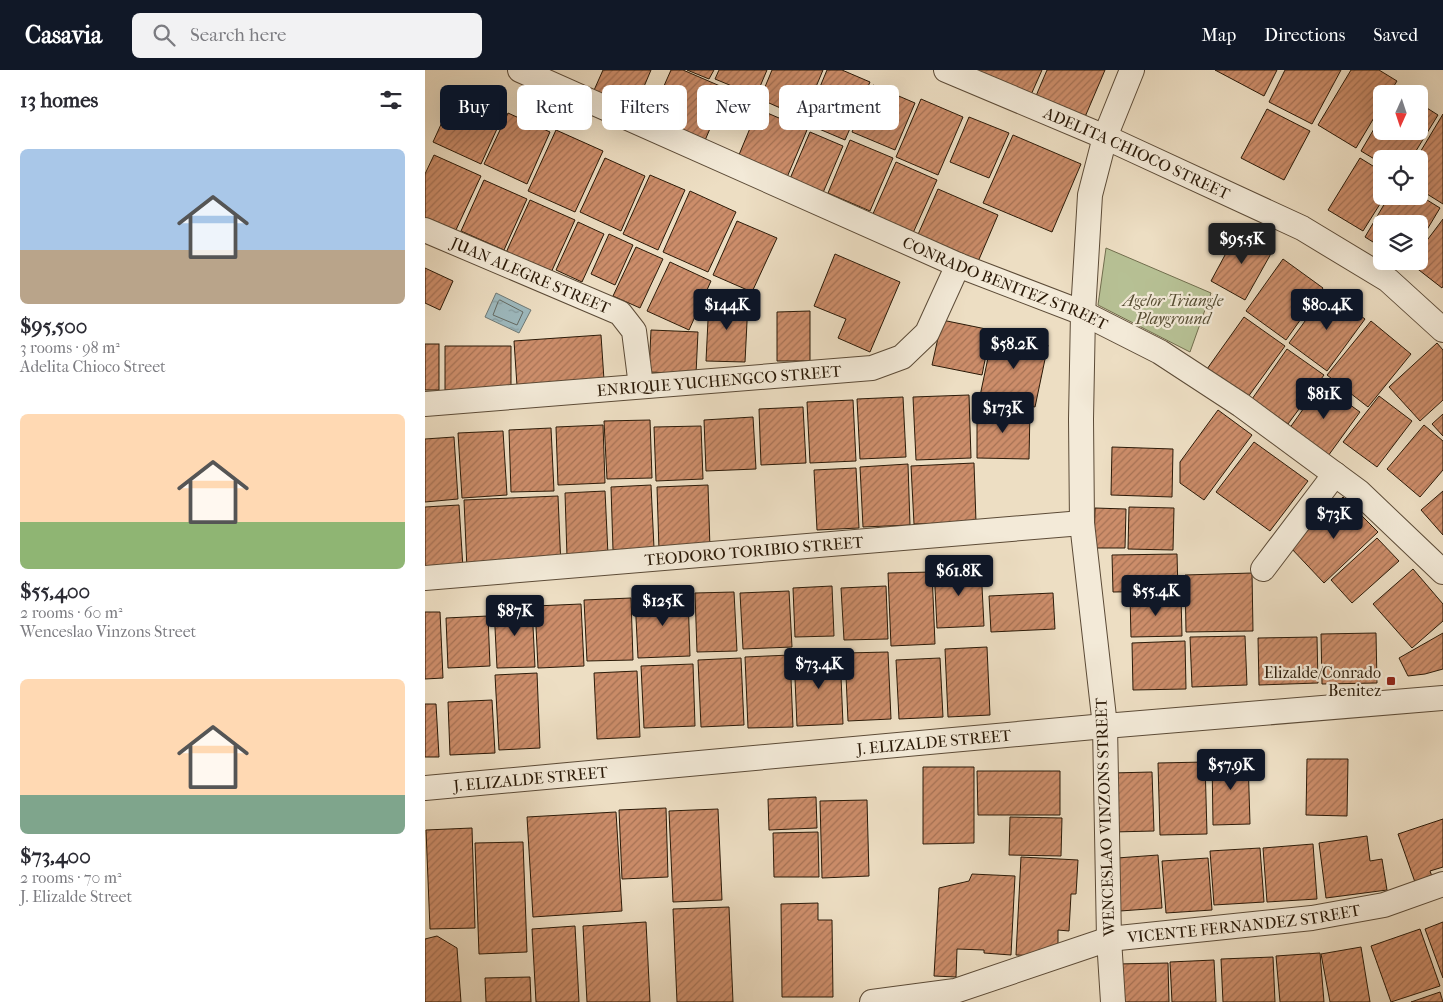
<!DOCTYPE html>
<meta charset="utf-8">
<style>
:root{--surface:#fff;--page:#f2f2f3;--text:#2b2b33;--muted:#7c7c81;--accent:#111827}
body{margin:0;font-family:"IM FELL French Canon",serif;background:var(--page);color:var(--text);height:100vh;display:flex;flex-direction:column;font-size:19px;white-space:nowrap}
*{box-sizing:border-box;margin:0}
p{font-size:16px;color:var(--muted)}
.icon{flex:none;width:28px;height:28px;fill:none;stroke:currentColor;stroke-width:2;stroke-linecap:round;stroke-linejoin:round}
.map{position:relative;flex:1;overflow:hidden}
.sheet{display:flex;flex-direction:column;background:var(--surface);width:425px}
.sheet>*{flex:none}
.guide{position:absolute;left:15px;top:15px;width:475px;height:45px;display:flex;gap:10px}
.needle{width:32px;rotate:183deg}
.buttons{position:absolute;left:948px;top:15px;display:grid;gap:10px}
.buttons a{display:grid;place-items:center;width:55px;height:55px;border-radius:8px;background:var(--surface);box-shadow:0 5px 20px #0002;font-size:25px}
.price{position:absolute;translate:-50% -42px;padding:0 11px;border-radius:5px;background:var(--accent);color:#fff;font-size:16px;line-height:32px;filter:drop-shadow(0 1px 2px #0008)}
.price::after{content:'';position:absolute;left:50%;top:30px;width:15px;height:11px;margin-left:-8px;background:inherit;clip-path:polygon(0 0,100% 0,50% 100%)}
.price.selected{background:#222;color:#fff}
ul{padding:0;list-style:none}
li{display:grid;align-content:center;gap:10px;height:265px;padding:0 20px}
li span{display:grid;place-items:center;height:155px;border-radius:8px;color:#555}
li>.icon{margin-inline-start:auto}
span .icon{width:90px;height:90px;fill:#fffc;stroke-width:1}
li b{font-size:21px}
h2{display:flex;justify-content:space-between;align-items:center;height:60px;padding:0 20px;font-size:21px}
.pill{padding:0 18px;border-radius:8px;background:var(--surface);box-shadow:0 5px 20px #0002;font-size:18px;line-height:45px}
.pill.selected{background:var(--accent);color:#fff}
header{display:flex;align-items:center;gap:30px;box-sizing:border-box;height:70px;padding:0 25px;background:var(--accent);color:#fff}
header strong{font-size:24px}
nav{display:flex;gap:28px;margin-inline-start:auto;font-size:18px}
.search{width:350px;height:45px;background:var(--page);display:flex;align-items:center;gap:12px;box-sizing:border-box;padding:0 18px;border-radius:8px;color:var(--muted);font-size:19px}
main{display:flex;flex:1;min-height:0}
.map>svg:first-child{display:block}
.park{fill:#b7c195;stroke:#716e4e}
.water{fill:url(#water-ripples);stroke:#6f7975}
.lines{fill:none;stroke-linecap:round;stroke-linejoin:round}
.shore{stroke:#646a63;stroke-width:1}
.building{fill:url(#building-hatch);stroke:#2b1a08}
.minor-casing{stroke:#5c4b37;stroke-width:26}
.minor{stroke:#f3ead8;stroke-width:24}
.poi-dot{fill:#8f2418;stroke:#f3ead8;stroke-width:2}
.labels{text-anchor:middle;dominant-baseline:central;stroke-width:4.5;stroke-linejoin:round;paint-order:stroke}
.street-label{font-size:16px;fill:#2b1a08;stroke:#f3ead8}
.park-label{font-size:16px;font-style:italic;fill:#554c32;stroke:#f3ead8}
.poi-label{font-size:16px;fill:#2b1a08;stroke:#f3ead8;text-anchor:end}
</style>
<header>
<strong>Casavia</strong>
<div class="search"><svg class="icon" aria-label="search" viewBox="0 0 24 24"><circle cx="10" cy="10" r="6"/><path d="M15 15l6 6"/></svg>Search here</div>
<nav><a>Map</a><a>Directions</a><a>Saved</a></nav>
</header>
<main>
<section class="sheet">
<h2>13 homes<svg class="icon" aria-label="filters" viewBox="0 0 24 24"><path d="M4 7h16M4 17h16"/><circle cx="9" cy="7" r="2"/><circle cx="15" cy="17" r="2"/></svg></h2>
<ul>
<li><span style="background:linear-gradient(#a9c7e8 65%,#b9a48a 0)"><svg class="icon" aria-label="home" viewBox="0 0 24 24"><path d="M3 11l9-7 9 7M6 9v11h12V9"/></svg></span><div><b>$95,500</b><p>3 rooms · 98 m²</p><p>Adelita Chioco Street</p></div></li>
<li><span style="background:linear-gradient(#ffd9b3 70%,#8fb573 0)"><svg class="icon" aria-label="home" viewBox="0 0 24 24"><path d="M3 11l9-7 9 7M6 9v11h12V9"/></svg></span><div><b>$55,400</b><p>2 rooms · 60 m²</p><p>Wenceslao Vinzons Street</p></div></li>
<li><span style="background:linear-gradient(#ffd9b3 75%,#7fa58c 0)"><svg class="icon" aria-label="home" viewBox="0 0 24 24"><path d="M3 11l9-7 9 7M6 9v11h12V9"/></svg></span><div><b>$73,400</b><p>2 rooms · 70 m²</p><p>J. Elizalde Street</p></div></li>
</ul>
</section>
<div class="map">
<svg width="1018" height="932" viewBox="0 0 1018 932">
<defs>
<pattern id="water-ripples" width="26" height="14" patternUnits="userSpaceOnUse" patternTransform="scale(1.25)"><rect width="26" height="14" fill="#9db9be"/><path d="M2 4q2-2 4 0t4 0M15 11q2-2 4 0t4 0" fill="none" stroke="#879ea2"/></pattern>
<pattern id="building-hatch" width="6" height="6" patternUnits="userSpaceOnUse" patternTransform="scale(1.25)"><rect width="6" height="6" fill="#cc8d6a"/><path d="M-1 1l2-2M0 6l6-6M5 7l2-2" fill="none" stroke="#a67255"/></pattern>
</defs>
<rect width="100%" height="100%" fill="#eddec3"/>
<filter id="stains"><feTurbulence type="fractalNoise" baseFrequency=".004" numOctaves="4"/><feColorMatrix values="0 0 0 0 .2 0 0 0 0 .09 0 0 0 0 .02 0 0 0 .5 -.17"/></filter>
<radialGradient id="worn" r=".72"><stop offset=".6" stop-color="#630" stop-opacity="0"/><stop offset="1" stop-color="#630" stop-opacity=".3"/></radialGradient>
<!-- park -->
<polygon class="park" points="681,178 786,223 765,282 673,235"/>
<!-- water -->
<polygon class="water" points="71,223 106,240 94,263 60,247"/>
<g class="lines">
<!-- shore -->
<polygon class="shore" points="75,230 98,242 92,255 68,245 73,232"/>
</g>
<!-- building -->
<g class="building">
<polygon points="178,0 226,0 207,45 166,27"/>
<polygon points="246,0 258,0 302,19 278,75 223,52"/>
<polygon points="262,0 289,0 284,9"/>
<polygon points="294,0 342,0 331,26 290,9"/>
<polygon points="347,0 398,0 378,48 335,29"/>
<polygon points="402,0 417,0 445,12 420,70 380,53"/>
<polygon points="542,0 617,0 605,27"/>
<polygon points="622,0 680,0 657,54 608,33"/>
<polygon points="790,0 852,0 839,26"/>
<polygon points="860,0 916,0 887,54 844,32"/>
<polygon points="926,0 954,0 972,11 964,24 956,24 956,36 931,78 893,55"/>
<polygon points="448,15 490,33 470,80 427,62"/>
<polygon points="33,17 81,39 56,94 8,72"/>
<polygon points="496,29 538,47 513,105 471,87"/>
<polygon points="994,33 1013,45 986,89 956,89 956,93 936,81 956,47 956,61 994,61"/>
<polygon points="333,39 382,60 360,112 311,92"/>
<polygon points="842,39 885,61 859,110 816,88"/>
<polygon points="83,43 125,62 102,114 59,94"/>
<polygon points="1018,44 1018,134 994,119 994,89 991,89"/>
<polygon points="544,47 584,63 564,108 525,92"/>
<polygon points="131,60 178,81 150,142 103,121"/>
<polygon points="385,62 418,76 397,125 364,111"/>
<polygon points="588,65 656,94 627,162 558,133"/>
<polygon points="425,70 468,88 445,141 403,123"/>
<polygon points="9,85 56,106 30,162 0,148 0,104"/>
<polygon points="180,88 220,106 196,161 155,142"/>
<polygon points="935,88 956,101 956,126 960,126 938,161 903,140"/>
<polygon points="471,92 512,110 488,163 447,146"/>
<polygon points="225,105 260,120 233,180 198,164"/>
<polygon points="59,110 102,129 79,180 36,161"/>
<polygon points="513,119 573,145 552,194 491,169"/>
<polygon points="265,121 311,142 283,202 238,182"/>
<polygon points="994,125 1015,138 994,173 994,154 956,154 956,177 940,167 964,126"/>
<polygon points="105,130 150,150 124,207 79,187"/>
<polygon points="1018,149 1018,216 1017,218 985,193 986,191 994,191 994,181"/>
<polygon points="312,151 352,168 327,222 288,205"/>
<polygon points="153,152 179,164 157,212 131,200"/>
<polygon points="813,161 848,180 820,230 786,211"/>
<polygon points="184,164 208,175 190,215 166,204"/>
<polygon points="211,177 238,189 215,238 188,226"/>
<polygon points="410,184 475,212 445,282 413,268 421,249 389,236"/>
<polygon points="858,189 898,218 861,270 821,241"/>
<polygon points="245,192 286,211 264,260 222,241"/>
<polygon points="0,198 28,211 15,240 0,233"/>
<polygon points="902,221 940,249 902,301 864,273"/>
<polygon points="284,230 323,232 320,292 281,291"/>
<polygon points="385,241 385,291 352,291 352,242"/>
<polygon points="819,247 860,276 823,327 782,299"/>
<polygon points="517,250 566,260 557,305 507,295"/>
<polygon points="946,251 986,284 943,337 902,305"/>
<polygon points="226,260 273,262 271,304 224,302"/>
<polygon points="568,264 623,275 610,337 555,326"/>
<polygon points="176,265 179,310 92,316 89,271"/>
<polygon points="1012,273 1018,280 1018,330 995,351 964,317"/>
<rect x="0" y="274" width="14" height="46"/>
<polygon points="20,276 86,276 86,319 20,320"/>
<polygon points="862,279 899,305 863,354 827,329"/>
<polygon points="896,314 935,342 903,386 864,359"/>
<polygon points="544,325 546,388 491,390 488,327"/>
<polygon points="954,326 987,351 952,397 918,372"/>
<polygon points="478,327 481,387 435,389 432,329"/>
<polygon points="428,330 431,391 385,393 382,332"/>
<polygon points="378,337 381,393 336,395 334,339"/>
<polygon points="552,339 605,340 604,389 552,388"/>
<polygon points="793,340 827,365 779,430 755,413 755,392"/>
<polygon points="1018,344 1018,366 1007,354"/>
<polygon points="328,347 331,399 281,401 279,350"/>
<polygon points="225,350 227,408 182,409 179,351"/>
<polygon points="178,355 180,413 133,415 131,357"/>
<polygon points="999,355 1018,371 1018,400 995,427 962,399"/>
<polygon points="276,356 278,409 231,411 229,357"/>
<polygon points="126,358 129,421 86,422 84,360"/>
<polygon points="78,361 82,425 37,428 33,363"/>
<polygon points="29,367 33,429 0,432 0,369"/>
<polygon points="829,372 883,411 845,461 791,422"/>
<polygon points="687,377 748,379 747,427 686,425"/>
<polygon points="549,393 551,452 489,454 486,396"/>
<polygon points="483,394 485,455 438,457 435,397"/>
<polygon points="431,398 434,458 392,460 389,400"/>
<polygon points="226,415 229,478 188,480 186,417"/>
<polygon points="283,415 285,479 234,480 232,417"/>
<polygon points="180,421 183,485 142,487 140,423"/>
<polygon points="1018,421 1018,465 996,440"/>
<polygon points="133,426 136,497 42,500 39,430"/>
<polygon points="918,427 953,462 899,513 865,477"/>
<polygon points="34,435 38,498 0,501 0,437"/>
<polygon points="704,437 749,438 748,480 703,479"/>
<polygon points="670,438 701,439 700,478 669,478"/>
<polygon points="952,468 974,491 927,533 906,510"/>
<polygon points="752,484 753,521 688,522 687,485"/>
<polygon points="556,497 559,556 512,558 509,498"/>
<polygon points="988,499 1018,534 1018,551 987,578 948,534"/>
<polygon points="507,502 510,574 466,576 463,503"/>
<polygon points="827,503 828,561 761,562 760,505"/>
<polygon points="407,516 409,566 370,567 368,518"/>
<polygon points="461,516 463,569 419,570 416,518"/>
<polygon points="364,521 367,577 318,579 315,523"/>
<polygon points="309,522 312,581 272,582 270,523"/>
<polygon points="628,523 630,559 566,562 564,526"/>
<polygon points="263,525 265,586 213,588 210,528"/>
<polygon points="705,527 756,527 757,566 706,567"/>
<polygon points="206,528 208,590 162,591 159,530"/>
<polygon points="156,534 159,596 113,598 110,536"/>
<polygon points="107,536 110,597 72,598 69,538"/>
<polygon points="0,542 15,542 18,608 0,609"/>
<polygon points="63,546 65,596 23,598 21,548"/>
<polygon points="951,563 952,613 897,614 896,564"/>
<polygon points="1018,563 1018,599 1000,604 983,606 974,588"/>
<polygon points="820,566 822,615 767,617 765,567"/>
<polygon points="892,567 893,613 834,615 833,568"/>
<polygon points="760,571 761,619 708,620 707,573"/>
<polygon points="562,577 565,645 523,647 520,579"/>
<polygon points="463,582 466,649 423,651 420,583"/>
<polygon points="415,583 418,654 372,656 369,585"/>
<polygon points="365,585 368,657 323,658 320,587"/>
<polygon points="316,588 319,655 276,657 273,590"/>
<polygon points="515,588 518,647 474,649 471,590"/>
<polygon points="268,594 270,656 219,658 216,596"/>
<polygon points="212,601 215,667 172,669 169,603"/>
<polygon points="112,603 115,678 74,680 70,605"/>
<polygon points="67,630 70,683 25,685 23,632"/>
<polygon points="0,634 11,634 14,687 0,687"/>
<polygon points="823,687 825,754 788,755 787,688"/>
<polygon points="882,689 923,689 922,746 881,745"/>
<polygon points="780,692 782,764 735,765 733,693"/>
<polygon points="498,697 549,697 549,773 498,774"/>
<polygon points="552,701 635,701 635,745 553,745"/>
<polygon points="727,702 729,761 688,762 687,703"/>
<polygon points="391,727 392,758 344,760 343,729"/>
<polygon points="442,730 444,806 397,808 395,731"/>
<polygon points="241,738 243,807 197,809 194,740"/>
<polygon points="293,739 297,830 248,832 244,741"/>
<polygon points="191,742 197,841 108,847 102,747"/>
<polygon points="585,747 637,748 636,786 584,785"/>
<polygon points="1018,749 1018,797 1005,801 1008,809 991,815 973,764"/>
<polygon points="47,758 50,858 5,859 1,760"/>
<polygon points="393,762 394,807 349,807 348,763"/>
<polygon points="942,766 945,791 957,789 962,820 901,828 894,773"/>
<polygon points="98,772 102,882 54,884 50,773"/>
<polygon points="888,774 892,829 842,832 838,778"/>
<polygon points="835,778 839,832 789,835 785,781"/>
<polygon points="733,785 737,838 695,841 692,788"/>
<polygon points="596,787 653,790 651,824 646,824 644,861 633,860 633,877 621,886 591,885"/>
<polygon points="783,788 787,840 741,843 737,791"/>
<polygon points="547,804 590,806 586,885 559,883 559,880 532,879 531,907 509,906 514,818 544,811"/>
<polygon points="393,833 393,850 407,850 408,927 357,927 356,834"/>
<polygon points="304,837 308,932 252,932 248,839"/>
<polygon points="221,852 225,932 162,932 158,856"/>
<polygon points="1018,852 1018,908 1000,859"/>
<polygon points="150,856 154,932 111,932 107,859"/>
<polygon points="995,859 1015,916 966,932 946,876"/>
<polygon points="12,866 32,878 36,932 0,932 0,869"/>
<polygon points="936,877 945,932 905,932 896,884"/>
<polygon points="895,883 899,932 855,932 851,886"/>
<polygon points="848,887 850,932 798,932 796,889"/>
<polygon points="789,890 791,932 747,932 745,892"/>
<polygon points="743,893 744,932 693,932 692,894"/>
<polygon points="105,907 106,932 61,932 60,908"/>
<polygon points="1015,922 1018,932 986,932"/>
</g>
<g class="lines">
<defs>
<g id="minor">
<path id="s1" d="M 95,0 L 533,195 L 658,243 L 735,282 L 816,335 L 934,422 L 1018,502"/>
<path id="s2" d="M 521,0 L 680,67 L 877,158 L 963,210 L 1018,260"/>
<path id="s3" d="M 0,160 L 195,243 L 209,261 L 216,316"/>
<path id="s4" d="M 0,334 L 447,298 L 477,287 L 502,263 L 533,195"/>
<polyline points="838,499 910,404"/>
<path id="s5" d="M 0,508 L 657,453"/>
<path id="s6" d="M 0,718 L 680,656 L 1018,628"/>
<path id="s7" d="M 447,932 L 530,921 L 684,869 L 887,848 L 959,835 L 1018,814"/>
<polyline points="688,932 684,869 680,656 657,453 656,349 658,243 665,125 680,67 707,0"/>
</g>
</defs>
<!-- minor casing -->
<use href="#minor" class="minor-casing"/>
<!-- minor -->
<use href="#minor" class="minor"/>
</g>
<!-- markers -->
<rect class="poi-dot" x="961" y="606" width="10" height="10" rx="2.5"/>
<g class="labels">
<!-- street labels -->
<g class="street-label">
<text stroke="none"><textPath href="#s2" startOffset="208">ADELITA CHIOCO STREET</textPath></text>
<text stroke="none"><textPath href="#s3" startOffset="115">JUAN ALEGRE STREET</textPath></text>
<text stroke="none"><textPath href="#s1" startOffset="530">CONRADO BENITEZ STREET</textPath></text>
<text stroke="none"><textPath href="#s4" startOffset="295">ENRIQUE YUCHENGCO STREET</textPath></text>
<text stroke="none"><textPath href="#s5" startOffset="330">TEODORO TORIBIO STREET</textPath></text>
<text stroke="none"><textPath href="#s6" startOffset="511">J. ELIZALDE STREET</textPath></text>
<text stroke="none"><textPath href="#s6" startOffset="106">J. ELIZALDE STREET</textPath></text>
<text transform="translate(680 747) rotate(-92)">WENCESLAO VINZONS STREET</text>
<text stroke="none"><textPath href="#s7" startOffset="382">VICENTE FERNANDEZ STREET</textPath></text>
</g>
<!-- park labels -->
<g class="park-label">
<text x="748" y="230">Agelor Triangle<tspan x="748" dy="18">Playground</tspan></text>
</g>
<!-- poi labels -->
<g class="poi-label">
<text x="956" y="602">Elizalde/Conrado<tspan x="956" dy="18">Benitez</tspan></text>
</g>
</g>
<rect width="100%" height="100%" filter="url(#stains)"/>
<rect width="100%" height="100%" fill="url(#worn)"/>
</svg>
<div class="buttons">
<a><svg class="needle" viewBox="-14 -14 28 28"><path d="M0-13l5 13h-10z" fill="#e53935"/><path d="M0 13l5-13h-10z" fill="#7c7c81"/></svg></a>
<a><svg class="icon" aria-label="locate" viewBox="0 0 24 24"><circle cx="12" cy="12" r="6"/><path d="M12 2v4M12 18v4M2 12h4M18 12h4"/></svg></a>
<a><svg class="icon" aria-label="layers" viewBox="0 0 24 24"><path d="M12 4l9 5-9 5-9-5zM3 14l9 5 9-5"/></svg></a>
</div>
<b class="price selected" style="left:817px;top:195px">$95.5K</b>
<b class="price" style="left:302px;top:261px">$144K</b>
<b class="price" style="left:902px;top:261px">$80.4K</b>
<b class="price" style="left:589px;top:300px">$58.2K</b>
<b class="price" style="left:899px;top:350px">$81K</b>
<b class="price" style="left:578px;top:364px">$173K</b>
<b class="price" style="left:909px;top:470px">$73K</b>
<b class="price" style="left:534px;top:527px">$61.8K</b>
<b class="price" style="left:731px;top:547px">$55.4K</b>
<b class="price" style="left:238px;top:557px">$125K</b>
<b class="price" style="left:90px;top:567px">$87K</b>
<b class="price" style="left:394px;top:620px">$73.4K</b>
<b class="price" style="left:806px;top:721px">$57.9K</b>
<div class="guide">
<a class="pill selected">Buy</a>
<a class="pill">Rent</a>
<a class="pill">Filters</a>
<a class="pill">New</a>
<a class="pill">Apartment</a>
</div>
</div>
</main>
